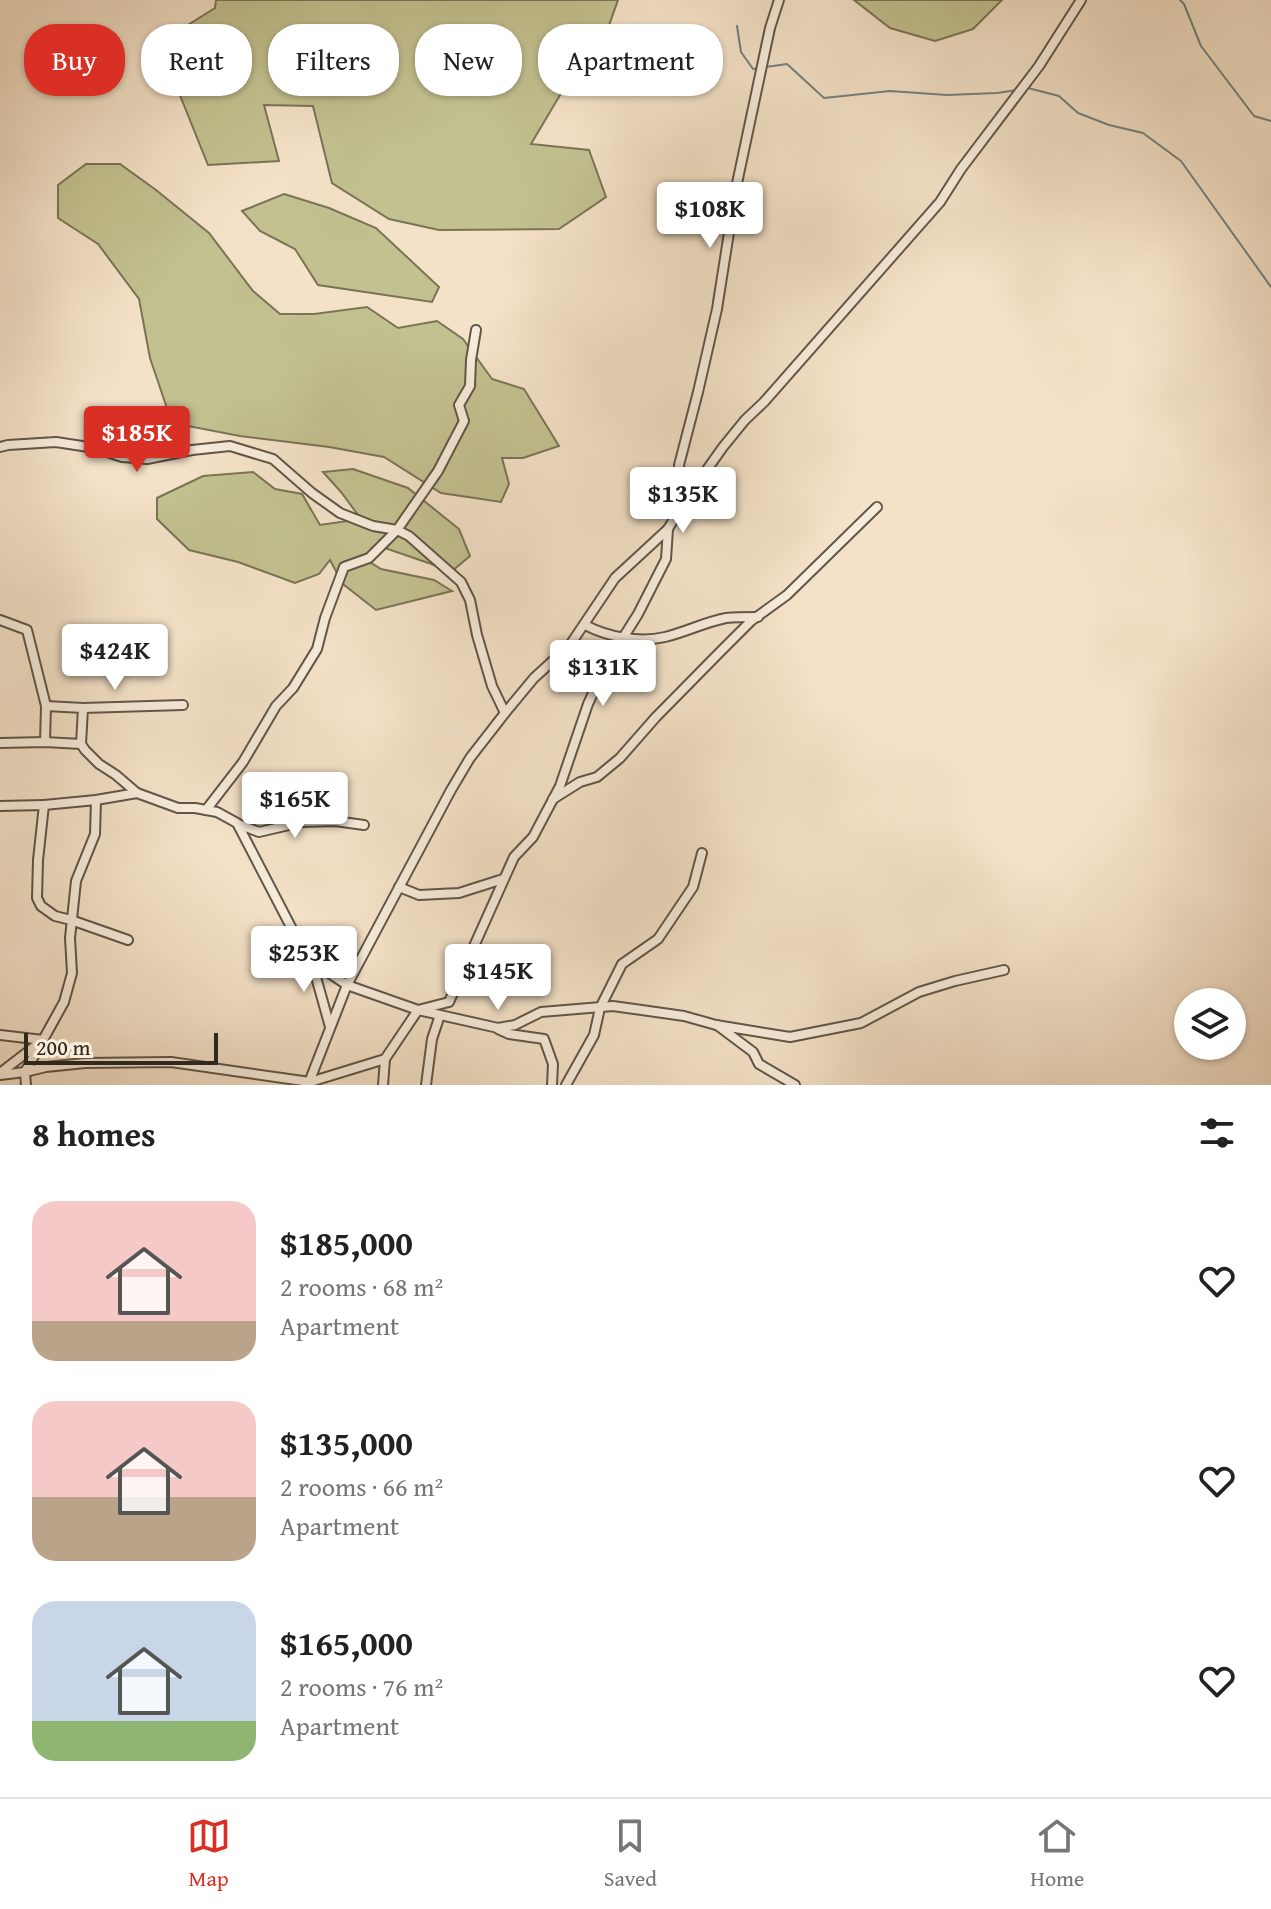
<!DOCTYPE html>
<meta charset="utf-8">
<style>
:root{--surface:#fff;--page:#f6f6f6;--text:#222;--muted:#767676;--line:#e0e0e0;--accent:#d93025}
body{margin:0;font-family:"Gentium Book Plus",serif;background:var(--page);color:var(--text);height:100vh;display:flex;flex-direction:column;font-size:30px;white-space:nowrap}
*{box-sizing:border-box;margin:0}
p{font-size:26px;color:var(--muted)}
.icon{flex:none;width:44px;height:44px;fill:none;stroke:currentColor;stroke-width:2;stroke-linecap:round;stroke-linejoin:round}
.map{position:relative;height:1085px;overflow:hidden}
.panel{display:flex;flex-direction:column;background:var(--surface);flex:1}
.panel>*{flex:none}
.banner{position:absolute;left:24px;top:24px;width:800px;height:72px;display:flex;gap:16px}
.buttons{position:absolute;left:1174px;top:988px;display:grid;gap:16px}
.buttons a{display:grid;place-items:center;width:72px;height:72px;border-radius:50%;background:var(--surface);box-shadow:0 2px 6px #0004;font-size:40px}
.scale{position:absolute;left:24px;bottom:20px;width:194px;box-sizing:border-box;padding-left:8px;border:4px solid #31281e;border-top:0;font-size:22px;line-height:28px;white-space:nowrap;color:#31281e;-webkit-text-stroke:6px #f8ecdb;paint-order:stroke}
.price{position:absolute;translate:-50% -68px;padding:0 18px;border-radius:8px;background:#fff;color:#222;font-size:26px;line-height:52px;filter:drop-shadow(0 2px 4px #0008)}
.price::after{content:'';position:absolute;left:50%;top:48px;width:24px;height:18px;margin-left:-12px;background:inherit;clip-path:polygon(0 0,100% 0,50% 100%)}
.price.selected{background:var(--accent);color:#fff}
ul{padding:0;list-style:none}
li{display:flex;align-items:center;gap:24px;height:200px;padding:0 32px}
li span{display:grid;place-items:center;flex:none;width:224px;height:160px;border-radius:24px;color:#555}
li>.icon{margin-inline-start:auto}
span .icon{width:96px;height:96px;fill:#fffc;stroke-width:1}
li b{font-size:34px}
h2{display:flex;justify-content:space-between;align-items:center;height:96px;padding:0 32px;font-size:34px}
.chip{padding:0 28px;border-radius:32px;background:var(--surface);box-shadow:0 2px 6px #0004;font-size:28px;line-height:72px}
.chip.selected{background:var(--accent);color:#fff}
.dock{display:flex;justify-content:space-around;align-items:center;height:112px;border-top:2px solid var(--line);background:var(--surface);font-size:22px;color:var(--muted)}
.dock a{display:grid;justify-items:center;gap:4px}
.dock .selected{color:var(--accent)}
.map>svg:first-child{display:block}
.green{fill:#c3c190;stroke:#7a7457;stroke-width:2}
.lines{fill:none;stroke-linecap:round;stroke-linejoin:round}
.stream{stroke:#74807f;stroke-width:2}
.minor-casing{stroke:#625648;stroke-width:12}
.minor{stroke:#f8ecdb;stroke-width:8}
</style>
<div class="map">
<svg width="1271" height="1085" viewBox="0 0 1271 1085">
<rect width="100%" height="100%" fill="#f4e2c8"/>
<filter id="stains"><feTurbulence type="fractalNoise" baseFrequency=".0025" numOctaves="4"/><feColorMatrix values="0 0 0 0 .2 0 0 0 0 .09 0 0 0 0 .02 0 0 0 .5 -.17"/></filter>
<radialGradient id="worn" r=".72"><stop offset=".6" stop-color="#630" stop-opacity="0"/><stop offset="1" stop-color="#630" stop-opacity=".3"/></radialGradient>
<!-- green -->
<g class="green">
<polygon points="216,0 618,0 603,42 563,90 531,144 589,150 606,197 559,229 439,230 389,219 332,183 313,106 264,105 279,161 208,165 159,43 215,8"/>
<polygon points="854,0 1002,0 973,29 935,41 890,28"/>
<polygon points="86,164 120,164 156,190 209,233 253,291 280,314 314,314 367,307 398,328 437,321 463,339 492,379 524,389 559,446 523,458 502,458 509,484 501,502 441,493 384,457 329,447 240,436 172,423 150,358 139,299 98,244 58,218 58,185"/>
<polygon points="284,194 329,208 376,228 439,287 432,302 318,285 295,249 260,231 242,211"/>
<polygon points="353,469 408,488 459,529 470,556 452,571 385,548 365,559 381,569 434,580 452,591 376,610 343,584 330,560 319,574 295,583 238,562 189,550 157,519 157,498 203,476 253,472 275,489 302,494 320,525 361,519 341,492 323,472"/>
</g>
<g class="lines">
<!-- stream -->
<g class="stream">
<polyline points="1180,0 1184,4 1201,46 1254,116 1271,121"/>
<polyline points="737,26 741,52 753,69 760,68"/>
<polyline points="766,67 787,64 824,98 890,91 947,95 997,93 1017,90"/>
<polyline points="1028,88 1059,96 1078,113 1109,125 1143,133 1181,161 1271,287"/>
</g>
<defs>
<g id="minor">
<polyline points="0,447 8,445 56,442 95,448 122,457 147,459 192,450 230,446 273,459 312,493 340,513 373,526 397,530 409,536 461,582 470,600 477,635 492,686 505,713"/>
<polyline points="684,502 679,465 698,392 717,309 736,188 770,28 779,0"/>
<polyline points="0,620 27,630 46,706 45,742"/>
<path d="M 585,625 C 608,637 639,643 665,637 C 686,632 705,622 726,618 C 736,617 747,617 758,617"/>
<polyline points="46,706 83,708 183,705"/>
<polyline points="83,708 81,744 85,750 99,764 116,775 137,793 178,808 195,808 217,812 237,823 304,952 320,967 347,985 418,1010 498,1028 515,1025 541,1012 613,1006 684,1016 716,1025 790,1037 861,1023 919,992 955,981 1004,970"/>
<polyline points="0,743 45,742 81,744"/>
<polyline points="553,799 580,782 597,777 620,758 656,717 721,651 751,621 787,595 877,507"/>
<polyline points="44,805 96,800 137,793"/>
<polyline points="0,806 44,805 38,860 37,898 41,906 55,916 71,920 128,940"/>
<polyline points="206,810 243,762 276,706 293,688 317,649 325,618 344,567 369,558 397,530 438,471 464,421 459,405 470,386 471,360 476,330"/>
<polyline points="238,824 259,832 302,822 335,821 364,825"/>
<polyline points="399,887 419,895 459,893 503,879"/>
<polyline points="307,956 316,977 330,1027"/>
<polyline points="717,1025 753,1052 759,1064 795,1085"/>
<polyline points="498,1029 509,1034 544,1039 553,1064 552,1085"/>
<polyline points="0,1035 43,1040 25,1072 26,1085"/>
<polyline points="0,1073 43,1040 64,1002 72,973 70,938 76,881 95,834 96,800"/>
<polyline points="0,1075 25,1072 46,1067 85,1063 171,1062 310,1082 385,1059 418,1010 449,1002 514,857 533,837 560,786 588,704 606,665 638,614 666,559 668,529"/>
<polyline points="308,1085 347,985 451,790 470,758 505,713 534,678 570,645 615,578 668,529 684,502 723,447 745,420 764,402 940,202 961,169 1039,66 1081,0"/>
<polyline points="383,1085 385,1059"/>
<polyline points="426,1085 432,1039 440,1015"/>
<polyline points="566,1085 594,1035 600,1008 622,964 658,939 693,887 702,853"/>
</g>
</defs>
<!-- minor casing -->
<use href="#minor" class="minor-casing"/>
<!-- minor -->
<use href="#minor" class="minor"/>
</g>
<rect width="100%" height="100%" filter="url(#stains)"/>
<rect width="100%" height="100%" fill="url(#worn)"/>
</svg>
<div class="buttons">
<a><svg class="icon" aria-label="layers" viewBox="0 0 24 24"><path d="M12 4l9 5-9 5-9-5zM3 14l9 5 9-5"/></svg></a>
</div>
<div class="scale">200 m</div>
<b class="price" style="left:710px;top:250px">$108K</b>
<b class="price selected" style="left:137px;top:474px">$185K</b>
<b class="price" style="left:683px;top:535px">$135K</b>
<b class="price" style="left:115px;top:692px">$424K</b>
<b class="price" style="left:603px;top:708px">$131K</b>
<b class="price" style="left:295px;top:840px">$165K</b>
<b class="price" style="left:304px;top:994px">$253K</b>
<b class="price" style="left:498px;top:1012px">$145K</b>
<div class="banner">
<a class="chip selected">Buy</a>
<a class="chip">Rent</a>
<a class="chip">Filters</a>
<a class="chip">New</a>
<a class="chip">Apartment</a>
</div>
</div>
<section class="panel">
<h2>8 homes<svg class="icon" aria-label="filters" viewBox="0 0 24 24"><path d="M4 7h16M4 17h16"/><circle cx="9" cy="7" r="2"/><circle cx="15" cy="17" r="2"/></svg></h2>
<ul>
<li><span style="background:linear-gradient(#f6c9c9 75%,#b9a48a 0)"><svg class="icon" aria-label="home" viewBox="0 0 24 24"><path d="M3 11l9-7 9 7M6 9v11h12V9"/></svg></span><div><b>$185,000</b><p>2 rooms · 68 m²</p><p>Apartment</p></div><svg class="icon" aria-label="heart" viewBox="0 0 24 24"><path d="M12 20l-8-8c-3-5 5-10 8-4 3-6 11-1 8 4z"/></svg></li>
<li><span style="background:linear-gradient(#f6c9c9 60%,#b9a48a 0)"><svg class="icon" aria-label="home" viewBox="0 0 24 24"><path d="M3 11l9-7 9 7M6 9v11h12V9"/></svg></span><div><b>$135,000</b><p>2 rooms · 66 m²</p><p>Apartment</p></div><svg class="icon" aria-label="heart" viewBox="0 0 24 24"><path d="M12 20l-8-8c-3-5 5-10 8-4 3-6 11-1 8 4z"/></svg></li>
<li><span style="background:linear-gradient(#c9d6e8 75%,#8fb573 0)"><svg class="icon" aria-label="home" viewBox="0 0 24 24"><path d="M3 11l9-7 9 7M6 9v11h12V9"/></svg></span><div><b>$165,000</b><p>2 rooms · 76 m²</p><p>Apartment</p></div><svg class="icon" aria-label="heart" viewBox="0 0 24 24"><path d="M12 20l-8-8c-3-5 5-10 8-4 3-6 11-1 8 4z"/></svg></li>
</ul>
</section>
<nav class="dock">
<a class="selected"><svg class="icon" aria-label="map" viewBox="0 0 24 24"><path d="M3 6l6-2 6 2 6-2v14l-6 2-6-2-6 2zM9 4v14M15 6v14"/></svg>Map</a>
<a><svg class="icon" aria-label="saved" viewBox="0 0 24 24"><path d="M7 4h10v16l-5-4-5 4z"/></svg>Saved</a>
<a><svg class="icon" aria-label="home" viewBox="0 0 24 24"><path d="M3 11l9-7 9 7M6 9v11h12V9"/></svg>Home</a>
</nav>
